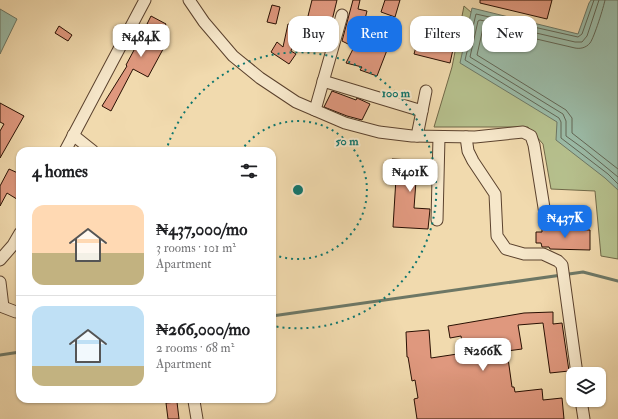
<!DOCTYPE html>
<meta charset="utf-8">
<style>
:root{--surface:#fff;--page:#f2f2f2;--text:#202124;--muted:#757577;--line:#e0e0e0;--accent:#1a73e8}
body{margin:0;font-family:"IM FELL Double Pica",serif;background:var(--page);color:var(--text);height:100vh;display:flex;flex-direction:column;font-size:15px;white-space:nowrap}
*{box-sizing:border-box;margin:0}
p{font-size:13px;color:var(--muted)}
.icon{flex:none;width:22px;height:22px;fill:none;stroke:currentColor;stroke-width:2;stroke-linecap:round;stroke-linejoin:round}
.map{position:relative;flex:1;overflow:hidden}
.drawer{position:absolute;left:16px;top:147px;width:260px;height:256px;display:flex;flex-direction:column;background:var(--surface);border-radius:12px;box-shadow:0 1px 3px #0004}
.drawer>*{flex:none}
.top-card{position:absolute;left:288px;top:16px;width:270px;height:36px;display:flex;gap:8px}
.tools{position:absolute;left:566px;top:367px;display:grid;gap:8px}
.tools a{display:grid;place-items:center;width:40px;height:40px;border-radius:8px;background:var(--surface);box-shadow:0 1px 3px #0004;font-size:20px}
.price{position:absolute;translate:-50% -34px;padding:0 9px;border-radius:8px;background:#fff;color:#222;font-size:13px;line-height:26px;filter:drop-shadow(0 1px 2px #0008)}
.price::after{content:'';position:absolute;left:50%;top:24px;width:12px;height:9px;margin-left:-6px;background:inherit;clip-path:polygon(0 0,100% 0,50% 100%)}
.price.on{background:var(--accent);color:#fff}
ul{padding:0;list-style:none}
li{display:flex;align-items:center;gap:12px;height:100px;padding:0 16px}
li+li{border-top:1px solid var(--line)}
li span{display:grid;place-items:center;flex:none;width:112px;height:80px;border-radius:12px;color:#555}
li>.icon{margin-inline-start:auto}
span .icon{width:48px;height:48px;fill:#fffc;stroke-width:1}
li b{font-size:17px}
h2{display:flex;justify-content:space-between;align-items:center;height:48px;padding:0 16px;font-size:17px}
.tag{padding:0 14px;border-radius:12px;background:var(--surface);box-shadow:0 1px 3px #0004;font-size:14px;line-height:36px}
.tag.on{background:var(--accent);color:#fff}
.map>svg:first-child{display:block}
.green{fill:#b6c08d;stroke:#706848}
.water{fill:#9bbba7;stroke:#6d7765}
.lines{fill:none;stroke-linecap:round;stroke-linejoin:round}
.shore{stroke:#626655;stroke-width:1}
.stream{stroke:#6d7765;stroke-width:3}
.building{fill:#df987e;stroke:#291003}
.minor-casing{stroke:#5b422e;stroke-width:13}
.minor{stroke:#f6e7ca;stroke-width:11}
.ring{fill:none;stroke:#0f766e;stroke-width:2;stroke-dasharray:2 4}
.centre{fill:#0f766e;stroke:#f6e7ca;stroke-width:2}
.ring-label{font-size:12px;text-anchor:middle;font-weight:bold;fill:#0f766e;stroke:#f6e7ca;stroke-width:4;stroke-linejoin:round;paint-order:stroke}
</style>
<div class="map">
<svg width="618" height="419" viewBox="0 0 618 419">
<rect width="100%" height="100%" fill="#f1daae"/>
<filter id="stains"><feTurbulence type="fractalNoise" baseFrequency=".005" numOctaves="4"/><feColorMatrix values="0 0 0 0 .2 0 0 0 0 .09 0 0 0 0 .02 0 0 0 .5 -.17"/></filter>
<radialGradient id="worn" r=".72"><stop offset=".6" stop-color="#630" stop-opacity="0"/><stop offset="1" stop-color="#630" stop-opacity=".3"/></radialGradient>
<!-- green -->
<polygon class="green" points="464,6 618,141 618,259 601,256 595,191 551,189 543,144 528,127 434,127 452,67"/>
<!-- water -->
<g class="water">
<polygon points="591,0 618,0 618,190 605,178 556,140 557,122 460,63 472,8 578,34 589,3"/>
<polygon points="0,9 17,19 0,54"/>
</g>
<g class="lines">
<!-- shore -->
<g class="shore">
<polyline points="594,0 582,34 578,37 476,14 465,60 559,118 561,122 561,138 608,174 618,184"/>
<polyline points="599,0 587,36 582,42 575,42 480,20 478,21 470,57 563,114 566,121 566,136 584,149 618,177"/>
<path d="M 605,0 C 604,6 594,38 590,43 C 586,48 580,49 575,48 L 485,27 L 483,28 L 477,55 L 566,110 L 572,118 L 572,133 L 618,169"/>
</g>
<!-- stream -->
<g class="stream">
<polyline points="272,316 583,272 618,281"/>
<polyline points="0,355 20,352"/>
</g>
</g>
<!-- building -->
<g class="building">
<polygon points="312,0 337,0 327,41 295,34 291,51 296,54 289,64 271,52 277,42 283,47 288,24 305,28"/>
<polygon points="353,0 360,0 358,9 367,11 361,35 389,45 377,76 360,70 362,67 346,63 354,47 342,41"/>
<polygon points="385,0 400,0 395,17 381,12"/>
<polygon points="480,0 552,0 547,19 480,3"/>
<polygon points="272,5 280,7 276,24 267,22"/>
<polygon points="151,16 166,24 160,36 168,40 148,77 133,69 111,111 102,106 127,66 126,65 148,24 147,24"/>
<polygon points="59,26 72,35 68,41 55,33"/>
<polygon points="422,37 454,45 450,63 414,54 416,47 419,47"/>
<polygon points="332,91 356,100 357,98 370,104 362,120 347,116 324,107"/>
<polygon points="0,103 24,116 0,158 0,131 4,124 0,122"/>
<polygon points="392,159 431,161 431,182 416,181 414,208 430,209 428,229 393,227 396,178 391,178"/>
<polygon points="9,169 20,174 20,182 17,188 20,190 20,201 7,193 0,206 0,186"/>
<polygon points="542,229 590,230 590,250 550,249 549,247 542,247 541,243 536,243 536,232 542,232"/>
<polygon points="553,312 553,324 562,323 569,371 550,373 543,323 518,325 522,349 507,351 512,387 514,387 515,392 542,389 543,400 562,398 564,419 417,419 414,399 418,398 415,380 412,381 408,357 407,357 406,332 429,330 431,358 464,353 461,336 450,338 448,326 524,313"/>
<polygon points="177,402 179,419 168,419 166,403"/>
</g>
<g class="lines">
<defs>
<g id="minor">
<polyline points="189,0 204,22 233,56 260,78 296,102 345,123 379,132 412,136 475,137 523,132 531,136 534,145 545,214"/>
<polyline points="323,81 422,111"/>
<polyline points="315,110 342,15"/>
<polyline points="73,135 93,151"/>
<polyline points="417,136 426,91"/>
<polyline points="466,137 468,151 473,161 495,194 497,236 506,249 524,254 543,254 558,261 562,265 577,374"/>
<polyline points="65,151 145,0"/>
<polyline points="437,220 439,137"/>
<polyline points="0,260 13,245 20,233"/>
<polyline points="0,282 3,307 16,312"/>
<polyline points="581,400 584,419"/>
<polyline points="194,401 197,419"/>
</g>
</defs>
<!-- minor casing -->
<use href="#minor" class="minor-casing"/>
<!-- minor -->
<use href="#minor" class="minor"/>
</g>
<!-- distance rings -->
<g class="ring">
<path d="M241 151A69 69 0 1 1 272 254"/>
<path d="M166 151A138 138 0 1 1 273 326"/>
</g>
<circle cx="298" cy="190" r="6" class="centre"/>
<g class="ring-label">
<text x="396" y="97">100 m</text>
<text x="347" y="145">50 m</text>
</g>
<rect width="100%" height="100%" filter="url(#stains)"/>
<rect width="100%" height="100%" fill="url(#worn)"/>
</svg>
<div class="tools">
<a><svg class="icon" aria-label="layers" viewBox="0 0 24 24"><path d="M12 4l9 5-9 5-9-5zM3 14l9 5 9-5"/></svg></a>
</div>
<b class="price" style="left:141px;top:58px">₦484K</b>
<b class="price" style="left:410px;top:193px">₦401K</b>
<b class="price on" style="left:565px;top:239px">₦437K</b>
<b class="price" style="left:483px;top:372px">₦266K</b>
<div class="top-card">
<a class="tag">Buy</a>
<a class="tag on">Rent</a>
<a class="tag">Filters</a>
<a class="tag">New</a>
</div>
<section class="drawer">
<h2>4 homes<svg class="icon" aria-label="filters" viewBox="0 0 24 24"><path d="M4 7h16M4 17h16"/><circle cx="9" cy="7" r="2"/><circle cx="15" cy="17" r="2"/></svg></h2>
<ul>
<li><span style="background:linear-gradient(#ffd9b3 60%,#c2b280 0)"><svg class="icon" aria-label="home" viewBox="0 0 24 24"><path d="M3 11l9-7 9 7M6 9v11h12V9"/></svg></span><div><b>₦437,000/mo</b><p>3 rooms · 101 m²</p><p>Apartment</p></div></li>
<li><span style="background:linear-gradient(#bfe0f5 75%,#c2b280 0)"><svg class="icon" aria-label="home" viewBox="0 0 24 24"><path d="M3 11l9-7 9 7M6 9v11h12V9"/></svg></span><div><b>₦266,000/mo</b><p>2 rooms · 68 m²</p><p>Apartment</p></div></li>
</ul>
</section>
</div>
